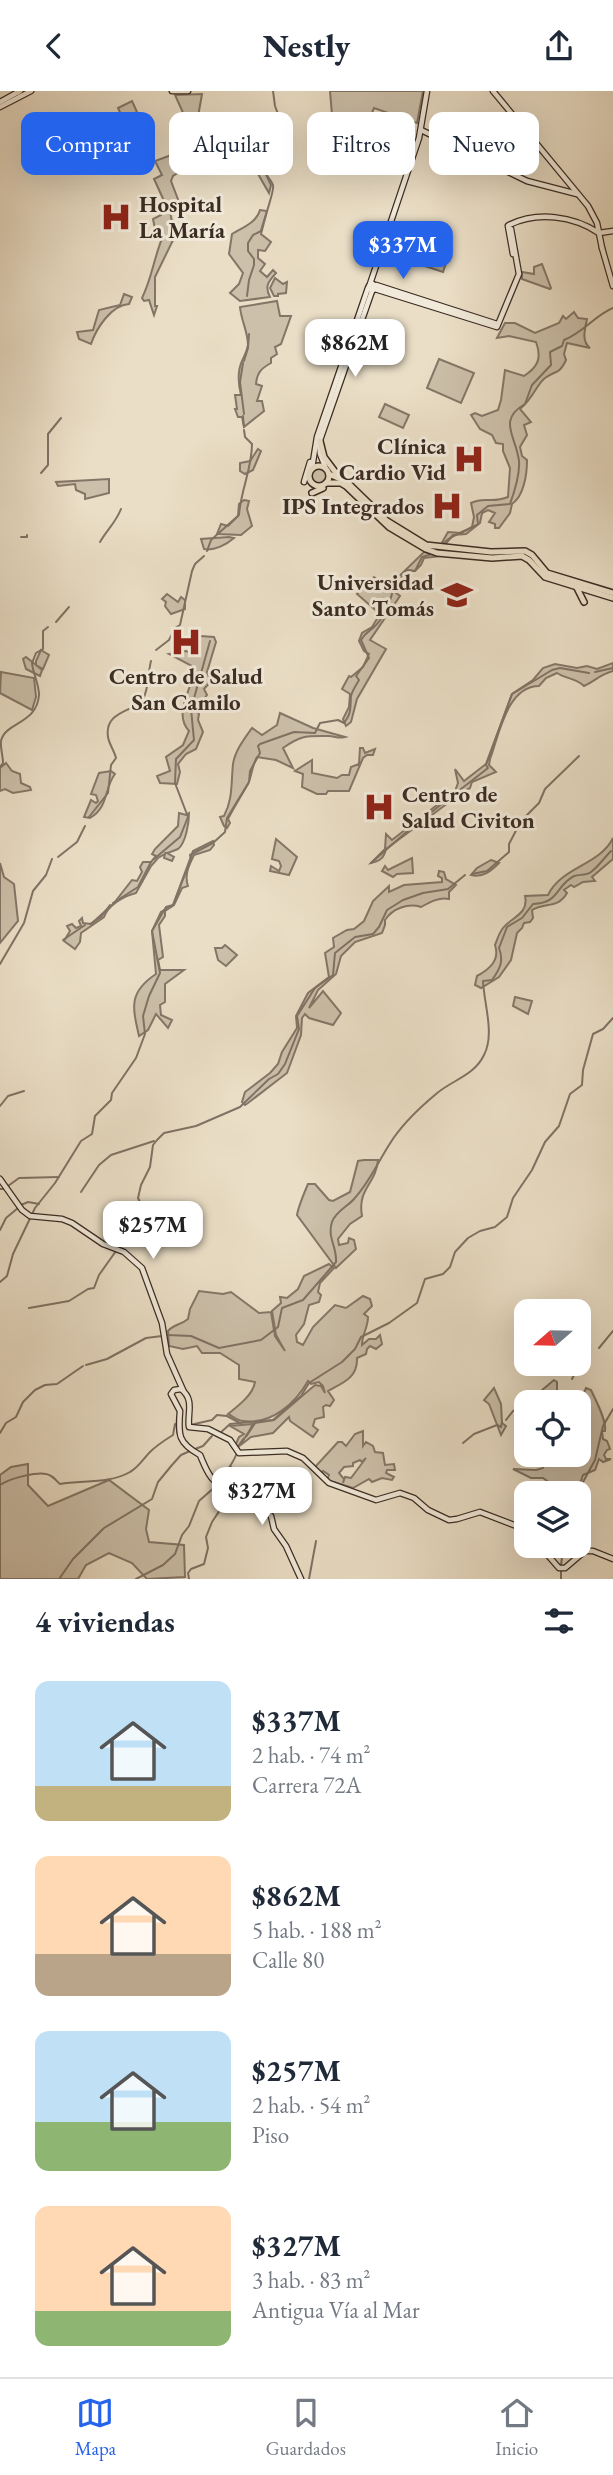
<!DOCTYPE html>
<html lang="es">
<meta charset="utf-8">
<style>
:root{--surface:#fff;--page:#f6f6f7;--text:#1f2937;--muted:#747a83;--line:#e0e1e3;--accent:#2563eb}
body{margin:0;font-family:"EB Garamond",serif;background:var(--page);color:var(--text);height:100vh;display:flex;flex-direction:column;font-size:26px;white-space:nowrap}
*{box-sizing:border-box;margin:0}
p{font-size:23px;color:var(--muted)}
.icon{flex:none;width:38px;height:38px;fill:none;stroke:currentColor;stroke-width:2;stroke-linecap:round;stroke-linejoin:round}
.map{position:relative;height:1488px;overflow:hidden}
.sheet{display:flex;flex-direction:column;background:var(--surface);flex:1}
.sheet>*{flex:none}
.top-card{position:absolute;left:21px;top:21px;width:572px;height:63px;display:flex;gap:14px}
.needle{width:46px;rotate:250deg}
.fabs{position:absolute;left:514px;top:1208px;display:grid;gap:14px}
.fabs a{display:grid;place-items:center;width:77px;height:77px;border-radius:14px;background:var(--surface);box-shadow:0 7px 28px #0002;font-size:35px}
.price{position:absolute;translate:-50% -60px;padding:0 16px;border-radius:14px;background:#fff;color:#222;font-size:23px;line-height:46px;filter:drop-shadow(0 2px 4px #0008)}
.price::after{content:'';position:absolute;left:50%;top:42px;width:21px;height:16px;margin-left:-10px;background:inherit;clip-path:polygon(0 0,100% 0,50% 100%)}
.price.on{background:var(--accent);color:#fff}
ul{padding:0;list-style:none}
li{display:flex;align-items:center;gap:21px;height:175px;padding:0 35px}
li span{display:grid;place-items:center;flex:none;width:196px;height:140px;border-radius:14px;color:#555}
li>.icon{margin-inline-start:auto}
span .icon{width:84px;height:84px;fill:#fffc;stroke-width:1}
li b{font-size:30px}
h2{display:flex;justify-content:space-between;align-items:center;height:84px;padding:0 35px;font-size:30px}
.tag{padding:0 24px;border-radius:14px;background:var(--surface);box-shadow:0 7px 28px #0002;font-size:24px;line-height:63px}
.tag.on{background:var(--accent);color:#fff}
header{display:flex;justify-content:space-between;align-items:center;height:91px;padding:0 35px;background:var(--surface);font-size:32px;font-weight:800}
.menu{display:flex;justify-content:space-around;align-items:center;height:98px;border-top:2px solid var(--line);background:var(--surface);font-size:19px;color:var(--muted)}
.menu a{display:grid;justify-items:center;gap:4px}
.menu .on{color:var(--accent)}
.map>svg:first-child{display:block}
.green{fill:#ccc0aa;stroke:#847667;stroke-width:2;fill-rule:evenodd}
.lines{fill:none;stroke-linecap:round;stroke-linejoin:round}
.stream{stroke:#807264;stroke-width:2}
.secondary-casing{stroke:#3b2c24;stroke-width:7}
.primary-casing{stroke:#3b2c24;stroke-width:8}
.secondary{stroke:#f1eada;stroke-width:4.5}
.primary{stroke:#eadec6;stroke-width:5}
.labels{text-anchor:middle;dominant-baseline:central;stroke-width:6;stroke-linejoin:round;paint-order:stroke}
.poi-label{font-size:23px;font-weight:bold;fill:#3b2c24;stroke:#f1eada;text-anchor:end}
</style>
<header><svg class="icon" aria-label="back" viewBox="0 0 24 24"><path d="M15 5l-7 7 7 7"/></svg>Nestly<svg class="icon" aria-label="share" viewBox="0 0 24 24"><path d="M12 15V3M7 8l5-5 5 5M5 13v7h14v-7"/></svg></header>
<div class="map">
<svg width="613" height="1488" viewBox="0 0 613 1488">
<rect width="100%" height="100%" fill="#eadec6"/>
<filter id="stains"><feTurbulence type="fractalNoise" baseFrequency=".00286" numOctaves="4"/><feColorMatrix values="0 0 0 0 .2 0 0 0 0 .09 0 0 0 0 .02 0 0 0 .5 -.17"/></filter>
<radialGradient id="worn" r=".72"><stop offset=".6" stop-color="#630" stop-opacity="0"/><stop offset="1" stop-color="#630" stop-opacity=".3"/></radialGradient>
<!-- green -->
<g class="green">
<polygon points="330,0 423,0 417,32 374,17 355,64 334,48"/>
<polygon points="202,3 193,54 173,57 185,26 175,4"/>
<polygon points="132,10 137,21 123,28 118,17"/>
<polygon points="266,53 269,71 263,77 271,94 269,102 250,69"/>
<path d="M 182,60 L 188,60 L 191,65 L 177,72 L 181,80 L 173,85 L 171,90 L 179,111 L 169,116 L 175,145 L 155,186 L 155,215 L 157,215 L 154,224 L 149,209 L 144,210 L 142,207 C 152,187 154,166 163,145 L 156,143 L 153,128 L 161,124 L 158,117 L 165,112 L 154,88 L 162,84 L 155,70 Z"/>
<path d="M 260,119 L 267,120 L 261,143 L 271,151 L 265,160 L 258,159 L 258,167 L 265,173 L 260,180 L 267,186 L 273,179 L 276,182 C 269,190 264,195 270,206 L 240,210 L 230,202 L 239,193 L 243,182 L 229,163 L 232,143 C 242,137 257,131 260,119 Z"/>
<polygon points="418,156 448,166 443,181 413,171"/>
<polygon points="542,173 551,197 550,198 522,188 522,181 534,183 534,176"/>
<polygon points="275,187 283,193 287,191 286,202 278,203 278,205 274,205 270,197"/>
<path d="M 124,203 L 132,206 L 129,213 C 111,214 96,238 91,253 L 79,248 L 77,241 L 93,239 L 99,219 L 120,214 Z"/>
<path d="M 277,210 L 280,225 L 291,225 L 281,253 L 275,256 L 277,263 L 271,267 L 271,272 C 262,277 257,281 256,293 L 262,295 L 257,310 L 262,310 L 264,320 L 244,336 L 242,326 L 238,326 L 235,318 L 237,318 L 235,304 L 241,304 C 238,292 237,281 242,270 C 244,265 247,261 248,254 C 248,241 241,229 240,216 Z"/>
<path d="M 574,221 L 578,227 L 587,228 C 585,238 581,250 590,257 L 567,252 L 564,263 L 566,269 C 559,284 556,279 545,287 C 536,294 533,308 520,318 L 531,331 L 524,334 L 527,344 L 520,356 L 522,365 L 527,369 C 527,383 524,405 512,413 L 510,422 L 499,437 L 495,437 L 495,433 L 489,431 L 495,422 L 488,419 L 482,422 L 480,432 L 466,443 L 453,444 L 444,455 L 440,455 L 448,441 L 461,442 L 472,436 L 474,426 L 471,412 C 485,405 491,413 508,406 L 510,377 L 503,360 L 503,353 L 496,352 L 492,344 L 480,338 L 471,324 L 475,322 L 482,325 L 498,319 L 501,309 L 505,279 L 524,285 C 538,276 542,267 536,251 L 509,245 L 497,247 L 505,232 L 515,232 L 535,242 L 559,232 L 563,225 L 566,228 Z"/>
<polygon points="439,268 474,282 461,312 427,297"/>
<polygon points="385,313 409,324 403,337 379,326"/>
<polygon points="258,358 261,360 253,379 245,383 240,380 240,372 250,370"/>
<circle cx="319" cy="385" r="9"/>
<polygon points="109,388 109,402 85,408 85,403 76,399 75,393 58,395 56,391"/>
<polygon points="244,409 249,410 247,418 252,435 241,444 217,443 221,433 228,435 238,425 239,413"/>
<path d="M 229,446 L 234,447 C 226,454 214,460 204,458 L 201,448 Z"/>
<polygon points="424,461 441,465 424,467 421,474 415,480 406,479 404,482 395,501 400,505 370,549 386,558 357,608 351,631 346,635 343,628 349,616 350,603 342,598 349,585 351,586 363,576 369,563 364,560 359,550 362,542 372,536 380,523 357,503 374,486 387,497"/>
<polygon points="167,503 178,511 181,506 185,509 185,518 171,523 165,515 166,511 162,508"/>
<path d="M 200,545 L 214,546 L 216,551 L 207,581 L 211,590 L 204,598 L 207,604 L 196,619 L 199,623 L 198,629 L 203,641 L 196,658 L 186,663 L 178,673 L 180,681 L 177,693 L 160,692 L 157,685 L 170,680 L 166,666 L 183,654 L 189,640 C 172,621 194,597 194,576 L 169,563 L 186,560 L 194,563 Z"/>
<polygon points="41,559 49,564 43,578 36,574 42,579 40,585 26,578 23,568 26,566 36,574 36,570"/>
<path d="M 613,572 L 613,580 C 599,584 595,590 584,595 C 576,587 566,588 557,582 L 546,587 L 539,595 C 507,595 499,644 490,668 L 489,674 L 496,681 L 472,691 L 470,697 L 464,700 L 461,709 L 456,707 L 448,712 L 386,758 C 384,767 380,770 371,772 L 385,758 L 386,743 L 392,749 L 455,700 L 458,692 L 455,678 L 464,690 L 486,673 L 512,603 L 533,589 L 543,577 L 555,573 L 577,577 L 587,575 L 597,578 Z"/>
<polygon points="1,581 34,587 36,606 32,619 0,602"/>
<path d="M 280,622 L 313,637 L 345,646 C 337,648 336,645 328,645 C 306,645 301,644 283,657 L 293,677 L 276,669 L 257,666 C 252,674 252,685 248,693 C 241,705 234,716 228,728 L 230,732 L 227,737 L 224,735 L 220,726 L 224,725 C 233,708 231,692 233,673 C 235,660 244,648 252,637 L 262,644 L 277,634 Z"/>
<polygon points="360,657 363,657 365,662 375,658 373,664 367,664 363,667 349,700 328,700 326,703 317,703 302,696 303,683 295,680 312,669 312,682 337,687 342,684 349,684 351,676 359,673"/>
<polygon points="6,672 12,680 20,683 21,692 30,696 31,699 13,702 5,698 0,700 0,677"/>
<path d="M 111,680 L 115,683 C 104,697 109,716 90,727 L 84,726 L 91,709 L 96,712 L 98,710 L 96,704 L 91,703 L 99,682 Z"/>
<path d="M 179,722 L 186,724 L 189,722 C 189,731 186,752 178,758 C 178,758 168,762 167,762 L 174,766 L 172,770 L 164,767 L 165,763 L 158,767 L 151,775 L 136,802 C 124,805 108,814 104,826 L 81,842 L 80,851 L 75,858 L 64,850 L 70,840 L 67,835 L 72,833 L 76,837 L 81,835 L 79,830 L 82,827 L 83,832 L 91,833 L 114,812 L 132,789 L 137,790 L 142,781 L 140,776 L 143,771 L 151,771 L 156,765 L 152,763 L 155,758 L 178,735 Z"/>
<path d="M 613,747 L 613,768 L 592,786 L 595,790 L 583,791 L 574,796 L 571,794 L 564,799 L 567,802 C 558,818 545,811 532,819 L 533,827 L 530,831 L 524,832 L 522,837 L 517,842 L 511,869 L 499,886 L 481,897 L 475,894 L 477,885 C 490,878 500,869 495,854 C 497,849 499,842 503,837 C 512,826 529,823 525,805 L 548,804 C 561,776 600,774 613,747 Z"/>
<polygon points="276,748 297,766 289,784 270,780 271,775 279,780 281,775 279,770 272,768"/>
<path d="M 213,750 L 214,754 L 210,759 L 194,764 C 189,774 184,784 188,795 L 182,797 L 174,814 L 165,820 L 165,825 L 159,834 L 163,866 L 158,869 L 160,879 L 184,879 L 165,893 L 165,911 L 160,914 L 161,924 L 172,929 L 168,937 L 156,923 L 148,939 L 139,945 C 132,915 129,901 156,883 L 152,840 L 161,821 L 173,814 L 193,760 Z"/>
<polygon points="412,767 413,782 397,783 393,786 382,780 385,775 388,779"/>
<path d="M 491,769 L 499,772 C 491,780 483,787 471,784 L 477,777 Z"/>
<polygon points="0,772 4,786 14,793 18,830 0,852"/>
<path d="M 439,780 L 444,781 L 446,788 L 456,794 L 449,801 L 449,808 C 439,806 430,811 421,816 C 408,812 393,817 385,829 L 385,834 L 382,842 L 355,851 L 341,865 L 336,883 L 318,899 L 309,917 L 323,900 L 341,922 L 333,934 L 309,927 L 305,923 L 302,927 L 301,944 L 287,982 L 248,1012 L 245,1014 L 242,1011 L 245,1001 L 270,982 L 278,973 L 282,961 L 297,937 L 296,925 L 308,902 L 329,886 L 325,862 L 334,856 L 333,847 L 347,839 L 354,838 L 364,830 L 373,810 L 389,795 L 389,801 L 404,794 L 442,791 L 442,787 L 438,785 Z"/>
<polygon points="225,854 237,864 226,875 218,869 215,857 222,857"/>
<polygon points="515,906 532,910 528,923 513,915"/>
<path d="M 364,1069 L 378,1069 C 376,1093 357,1098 362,1125 L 350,1133 L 338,1148 L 339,1154 L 348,1152 L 349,1147 L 354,1149 L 356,1158 L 336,1177 L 297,1124 C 298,1118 305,1100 308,1093 L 315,1093 L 329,1109 L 333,1110 L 350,1101 L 358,1070 Z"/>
<path d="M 329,1173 L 334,1177 L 320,1192 L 318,1201 L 321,1204 L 319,1211 L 309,1214 L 304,1233 L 296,1244 L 297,1251 L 303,1254 L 313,1236 L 335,1214 L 346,1217 L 363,1205 L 370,1208 L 372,1215 L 364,1223 L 368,1226 C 368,1237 362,1243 362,1254 L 369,1248 L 376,1248 L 380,1244 L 382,1253 L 376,1258 L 370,1255 L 367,1258 L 366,1263 L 357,1267 C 358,1287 342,1292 328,1300 L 334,1309 L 330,1315 L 326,1314 L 323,1316 L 324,1326 L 315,1328 L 313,1335 L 318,1339 L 313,1346 L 290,1330 L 289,1326 L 273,1342 L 251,1346 L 242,1353 L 244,1347 L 236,1358 L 235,1355 L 239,1346 L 244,1343 L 230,1335 L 253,1333 L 246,1346 L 255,1332 L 274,1329 L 315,1294 L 321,1295 L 325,1302 L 323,1295 L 319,1291 L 311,1293 L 308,1290 C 295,1313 271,1334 243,1330 C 238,1330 234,1326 228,1323 C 238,1315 253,1304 255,1291 L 239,1288 L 239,1274 L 220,1262 L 202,1262 L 197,1255 L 183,1258 L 169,1255 L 168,1240 C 174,1233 181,1234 188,1228 L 190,1218 L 199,1200 L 223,1203 L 231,1201 L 259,1222 L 271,1221 L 275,1245 L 285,1260 L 276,1244 L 272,1220 L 281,1212 L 280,1206 L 287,1207 L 298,1198 L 304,1185 Z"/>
<polygon points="554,1289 557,1291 557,1301 543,1311 528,1311 526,1308 535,1305"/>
<polygon points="494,1297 501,1313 502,1332 506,1335 501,1344 489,1313 484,1309"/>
<path d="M 586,1297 L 591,1299 C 596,1310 607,1330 605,1340 L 602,1340 L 603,1348 L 607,1350 L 610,1358 L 607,1359 L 604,1364 L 606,1368 L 611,1368 L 603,1371 L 599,1368 L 595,1379 L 583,1384 L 581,1390 L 576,1393 L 574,1400 L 550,1392 L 543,1387 L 531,1387 L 513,1378 L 536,1379 L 543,1377 L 545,1371 L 541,1363 L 579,1363 L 580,1311 Z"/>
<path d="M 363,1340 L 363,1355 L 366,1351 L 373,1355 L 375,1361 L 383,1362 L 385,1374 L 394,1373 L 395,1379 L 387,1379 L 386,1382 L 394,1386 L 392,1389 L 382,1387 L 372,1391 L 369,1388 L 353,1397 L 327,1389 L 329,1384 L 323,1380 L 321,1383 L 315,1376 L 338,1351 L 342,1351 L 346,1355 L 355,1343 ZM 366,1367 L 351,1387 L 345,1386 L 343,1392 L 344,1388 L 339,1382 L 344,1376 L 353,1375 L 353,1372 L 360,1369 L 362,1371 Z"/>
<polygon points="28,1373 28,1394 48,1415 109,1389 149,1419 146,1438 149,1451 184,1454 185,1486 147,1488 132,1472 109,1462 86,1474 78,1488 0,1488 0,1384 11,1376"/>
</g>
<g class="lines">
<!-- stream -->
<g class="stream">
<path d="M 247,205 L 249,189 L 254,174 L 254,168 L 248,160 L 248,152 L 253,144 L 261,140 C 263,130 275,100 273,94 C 271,88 266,85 264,79 L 271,71 L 271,60 L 281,31 L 275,15 L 273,0"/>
<polyline points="244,270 248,257 249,243"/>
<polyline points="243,272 240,291 244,323"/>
<polyline points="243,325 244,336"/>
<polyline points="41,382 48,374 48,343 61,327"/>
<polyline points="21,446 27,446 27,444"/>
<path d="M 100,451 C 107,439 116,431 121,418"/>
<path d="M 443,453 C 453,442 466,441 478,433 L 477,424 L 488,415 L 510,413 C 514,402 520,382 519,370 C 516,345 497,329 525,313 L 532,294 L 551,274 L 550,261 L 562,255 L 564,249 C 583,242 594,225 613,217"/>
<path d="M 207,460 L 211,449 L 239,424 C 241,398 252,378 252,353 L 245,346 L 244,339"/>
<polyline points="56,531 69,516"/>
<polyline points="156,559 169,549 175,537 180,534 192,480 195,473 204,465"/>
<polyline points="595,581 613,577"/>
<path d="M 0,676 L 3,672 C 3,665 0,656 1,650 C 5,631 37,633 39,604 C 39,593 33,583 32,572 L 36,562 L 43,558 L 43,540 L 48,536"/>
<path d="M 89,726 L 108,702 L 111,674 L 116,667 C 114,659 109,653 108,646 C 104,619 135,621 143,608 C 149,598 148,581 151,570"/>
<polyline points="58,766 77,751 85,735"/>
<polyline points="154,768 180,746 188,726 175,692 176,668 194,649 191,618 210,550"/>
<polyline points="371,772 411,737 488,677 486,674 512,603 552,579 560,577 589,582"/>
<polyline points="472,783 487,780 509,761 509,753 521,730 539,712 545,698 579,665"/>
<polyline points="113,812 138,796 151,771"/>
<polyline points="90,833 101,826 110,814"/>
<polyline points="63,849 85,834"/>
<polyline points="0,873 24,832 33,800 46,784 52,768"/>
<polyline points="0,1015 8,1005 24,1000"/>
<polyline points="8,1095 19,1087 59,1086"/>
<polyline points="0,1098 4,1098"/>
<polyline points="81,1101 99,1074 111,1064 154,1050"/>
<polyline points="21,1114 28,1111 39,1113"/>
<polyline points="0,1139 6,1127 18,1117"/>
<polyline points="119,1156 139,1134 142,1115 138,1107 141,1094 150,1076 153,1054 157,1049 164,1042 196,1035 240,1016 269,988 278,983 285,973 299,938 297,925 315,897 333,884 335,862 355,846 373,843 379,836 387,819 403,809 423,802 448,798 465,784"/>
<path d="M 0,1191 L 7,1185 L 13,1163 L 35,1117 L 55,1092 L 81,1050 L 92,1043 L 95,1025 L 111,1009 L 112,1002 L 136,967 L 145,943 L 143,925 L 149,905 L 160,882 L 152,840 L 166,816 L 173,814 L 191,768 L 190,764 L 213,752 L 225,741 L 227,727 L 249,691 L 250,680 L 260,662 L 258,655 L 260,653 L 294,641 L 315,642 L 320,632 L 338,629 L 344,632 C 352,622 350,617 351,605 C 352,600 356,594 359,589 L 356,585 L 369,567 L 361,549 C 365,542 368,541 373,537 C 384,528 391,508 394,496 C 401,494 401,485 406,479 L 415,480 L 422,466 L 432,463"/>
<polyline points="29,1217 69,1210 88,1198 94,1197 99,1184 116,1160"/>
<path d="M 167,1244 L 191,1245 L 219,1257 L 261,1249 L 278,1236 L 282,1217 L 303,1209 L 336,1171 C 337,1155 327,1147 332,1131 C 335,1121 348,1115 354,1108 C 369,1092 377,1073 389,1054 C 401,1034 418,1018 436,1003 C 452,989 474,985 484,964 C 495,943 484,913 483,890 L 492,889 C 500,878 504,870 499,857 L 507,836 L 522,827 L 533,813 C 560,812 555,795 574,785 C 579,783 586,785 591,781 C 598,776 604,767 611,760"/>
<polyline points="599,1257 613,1240"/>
<polyline points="86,1274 107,1268 146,1247 162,1245"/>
<polyline points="572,1288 579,1274 586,1271"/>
<polyline points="536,1311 550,1301"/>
<polyline points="506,1329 513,1320 527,1316"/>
<polyline points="190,1334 212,1329 217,1324 227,1325 240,1332"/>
<polyline points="0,1342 6,1332 16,1326 23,1311 35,1299 45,1294 57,1293 83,1275"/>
<polyline points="219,1343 230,1333 273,1329 301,1305 309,1292 342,1271 355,1258 361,1246 389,1232 417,1212 425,1188 443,1183 450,1176 455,1161 468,1147 480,1140 495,1136 507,1126 513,1107 532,1079 545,1051 559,1035 570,1003 582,994 583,979 593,943 603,938 613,927"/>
<polyline points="463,1352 474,1343 497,1334 501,1336 502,1331"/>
<polyline points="195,1358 203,1355 212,1345"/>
<polyline points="237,1358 255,1332"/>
<path d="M 220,1391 C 225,1380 232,1375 236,1364"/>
<path d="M 0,1394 C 9,1388 41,1378 51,1385 C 55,1387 57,1391 60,1393 C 83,1389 109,1393 130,1381 C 138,1377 144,1367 150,1361 C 157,1354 165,1349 173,1344 L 175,1333"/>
<polyline points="228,1394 231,1376"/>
<polyline points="577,1402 595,1369 603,1335 613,1318"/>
<polyline points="579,1413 583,1423 583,1429 579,1429"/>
<polyline points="579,1449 579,1451"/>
<polyline points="561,1474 563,1459 573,1454"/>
<polyline points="59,1488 73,1468 104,1437 152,1408 158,1391 172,1374 181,1364 190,1360"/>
<polyline points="136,1488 163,1474 175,1463 182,1444 189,1435 199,1410 216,1395"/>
<polyline points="189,1488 188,1482 191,1478 204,1473 208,1457 206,1446 212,1431 222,1416 226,1400"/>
<polyline points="309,1488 316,1450"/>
<polyline points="561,1488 561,1480"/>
</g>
<defs>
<g id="secondary">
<polyline points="172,0 188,0"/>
<polyline points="493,0 588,115 597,132 602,157"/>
<polyline points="0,11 20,0"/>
<polyline points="0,16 31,0"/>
<polyline points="421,39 527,90 577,103"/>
<path d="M 509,134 C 538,120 573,125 599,142 L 613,140"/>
<polyline points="508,135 513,163"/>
<polyline points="602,157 613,195"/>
<polyline points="370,193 419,47 427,0"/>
<polyline points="376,194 497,233"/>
<polyline points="375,198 373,193 369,195 372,200 375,198 497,236 519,183 511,138"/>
<polyline points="312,377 317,346 368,197"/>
<polyline points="326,378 320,363 319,352 372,200"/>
<polyline points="304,391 310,371"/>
<polyline points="0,1088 22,1119 30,1125 62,1128 72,1132 103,1153 124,1161 142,1177 162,1232 167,1263 183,1299"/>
<polyline points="539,1454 559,1477 565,1477 585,1460 593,1460 613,1468"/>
<path d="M 301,1488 L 286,1455 L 274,1438 L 271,1425 L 247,1401 C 240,1398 236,1398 229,1397 C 211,1394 206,1378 200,1364 C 178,1352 178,1344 180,1320 L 171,1303 L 174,1299 L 181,1298 C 195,1309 187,1322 189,1336 L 208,1338 L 230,1349 L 239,1362 L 287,1360 L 303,1367 L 329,1392 L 376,1409 L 400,1402 L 414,1407 L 428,1419 L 449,1429 L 457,1428 L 480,1421 L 527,1439"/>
</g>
<g id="primary">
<polyline points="18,1 19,0"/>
<polyline points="320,350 324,366 339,386"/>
<circle cx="319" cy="385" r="10"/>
<polyline points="329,383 347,391 387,430 426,454 491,461 525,460 532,464 547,482 613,502"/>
<polyline points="326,392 341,392 346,395 389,436 426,458 437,462 492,467 522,465 529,469 545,486 613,507"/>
<polyline points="312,402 323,397"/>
<polyline points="577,497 584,511"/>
</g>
</defs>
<!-- secondary casing -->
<use href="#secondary" class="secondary-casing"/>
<!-- primary casing -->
<use href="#primary" class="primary-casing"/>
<!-- secondary -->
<use href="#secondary" class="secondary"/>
<!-- primary -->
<use href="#primary" class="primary"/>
</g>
<!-- icons -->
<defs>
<symbol id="hospital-bare" viewBox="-9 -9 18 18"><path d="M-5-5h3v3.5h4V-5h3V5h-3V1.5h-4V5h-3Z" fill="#8f2418" stroke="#f1eada" stroke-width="2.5" paint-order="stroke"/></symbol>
<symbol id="university-bare" viewBox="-9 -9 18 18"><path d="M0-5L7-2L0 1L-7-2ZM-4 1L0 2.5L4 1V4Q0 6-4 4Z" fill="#8f2418" stroke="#f1eada" stroke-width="2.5" paint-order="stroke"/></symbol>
</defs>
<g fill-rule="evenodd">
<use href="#hospital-bare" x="94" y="104" width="44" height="44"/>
<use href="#hospital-bare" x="447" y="346" width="44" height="44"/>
<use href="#hospital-bare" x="425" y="393" width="44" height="44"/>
<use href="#university-bare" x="435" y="482" width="44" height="44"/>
<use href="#hospital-bare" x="164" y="529" width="44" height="44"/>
<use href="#hospital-bare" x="357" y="694" width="44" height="44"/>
</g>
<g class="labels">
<!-- poi labels -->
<g class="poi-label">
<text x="139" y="113" text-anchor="start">Hospital<tspan x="139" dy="26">La María</tspan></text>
<text x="446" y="355">Clínica<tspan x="446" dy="26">Cardio Vid</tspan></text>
<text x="424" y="415">IPS Integrados</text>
<text x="434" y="491">Universidad<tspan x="434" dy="26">Santo Tomás</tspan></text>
<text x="186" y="585" text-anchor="middle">Centro de Salud<tspan x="186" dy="26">San Camilo</tspan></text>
<text x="402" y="703" text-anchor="start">Centro de<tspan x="402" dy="26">Salud Civiton</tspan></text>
</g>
</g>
<rect width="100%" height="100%" filter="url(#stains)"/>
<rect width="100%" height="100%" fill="url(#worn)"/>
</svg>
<div class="fabs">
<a><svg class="needle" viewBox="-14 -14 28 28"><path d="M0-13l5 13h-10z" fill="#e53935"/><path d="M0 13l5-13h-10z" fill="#747a83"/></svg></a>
<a><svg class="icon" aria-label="locate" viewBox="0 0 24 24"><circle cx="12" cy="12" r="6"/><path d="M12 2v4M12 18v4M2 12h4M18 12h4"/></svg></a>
<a><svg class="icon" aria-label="layers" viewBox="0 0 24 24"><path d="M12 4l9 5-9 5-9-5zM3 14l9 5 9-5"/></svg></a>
</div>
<b class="price on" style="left:403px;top:190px">$337M</b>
<b class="price" style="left:355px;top:288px">$862M</b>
<b class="price" style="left:153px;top:1170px">$257M</b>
<b class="price" style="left:262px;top:1436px">$327M</b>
<div class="top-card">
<a class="tag on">Comprar</a>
<a class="tag">Alquilar</a>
<a class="tag">Filtros</a>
<a class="tag">Nuevo</a>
</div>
</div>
<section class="sheet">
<h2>4 viviendas<svg class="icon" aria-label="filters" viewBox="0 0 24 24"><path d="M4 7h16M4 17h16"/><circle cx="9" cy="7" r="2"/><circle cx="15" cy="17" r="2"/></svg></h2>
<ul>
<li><span style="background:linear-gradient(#bfe0f5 75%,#c2b280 0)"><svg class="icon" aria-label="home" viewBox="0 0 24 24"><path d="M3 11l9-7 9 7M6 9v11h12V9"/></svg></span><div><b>$337M</b><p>2 hab. · 74 m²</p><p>Carrera 72A</p></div></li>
<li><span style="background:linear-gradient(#ffd9b3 70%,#b9a48a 0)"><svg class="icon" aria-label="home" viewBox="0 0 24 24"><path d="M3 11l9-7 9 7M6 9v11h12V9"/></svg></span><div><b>$862M</b><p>5 hab. · 188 m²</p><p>Calle 80</p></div></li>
<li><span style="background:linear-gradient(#bfe0f5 65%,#8fb573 0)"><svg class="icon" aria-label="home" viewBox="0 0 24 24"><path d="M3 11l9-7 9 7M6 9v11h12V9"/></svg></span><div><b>$257M</b><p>2 hab. · 54 m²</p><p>Piso</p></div></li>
<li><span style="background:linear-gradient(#ffd9b3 75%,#8fb573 0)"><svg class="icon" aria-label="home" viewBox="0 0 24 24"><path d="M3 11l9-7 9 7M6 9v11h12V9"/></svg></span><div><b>$327M</b><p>3 hab. · 83 m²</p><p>Antigua Vía al Mar</p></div></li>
</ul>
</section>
<nav class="menu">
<a class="on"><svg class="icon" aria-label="map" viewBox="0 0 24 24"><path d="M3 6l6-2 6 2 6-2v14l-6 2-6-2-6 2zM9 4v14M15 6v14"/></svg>Mapa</a>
<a><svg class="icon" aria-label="saved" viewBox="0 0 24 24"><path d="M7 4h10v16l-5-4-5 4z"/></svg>Guardados</a>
<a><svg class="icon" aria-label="home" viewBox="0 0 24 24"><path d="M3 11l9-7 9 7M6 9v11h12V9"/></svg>Inicio</a>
</nav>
